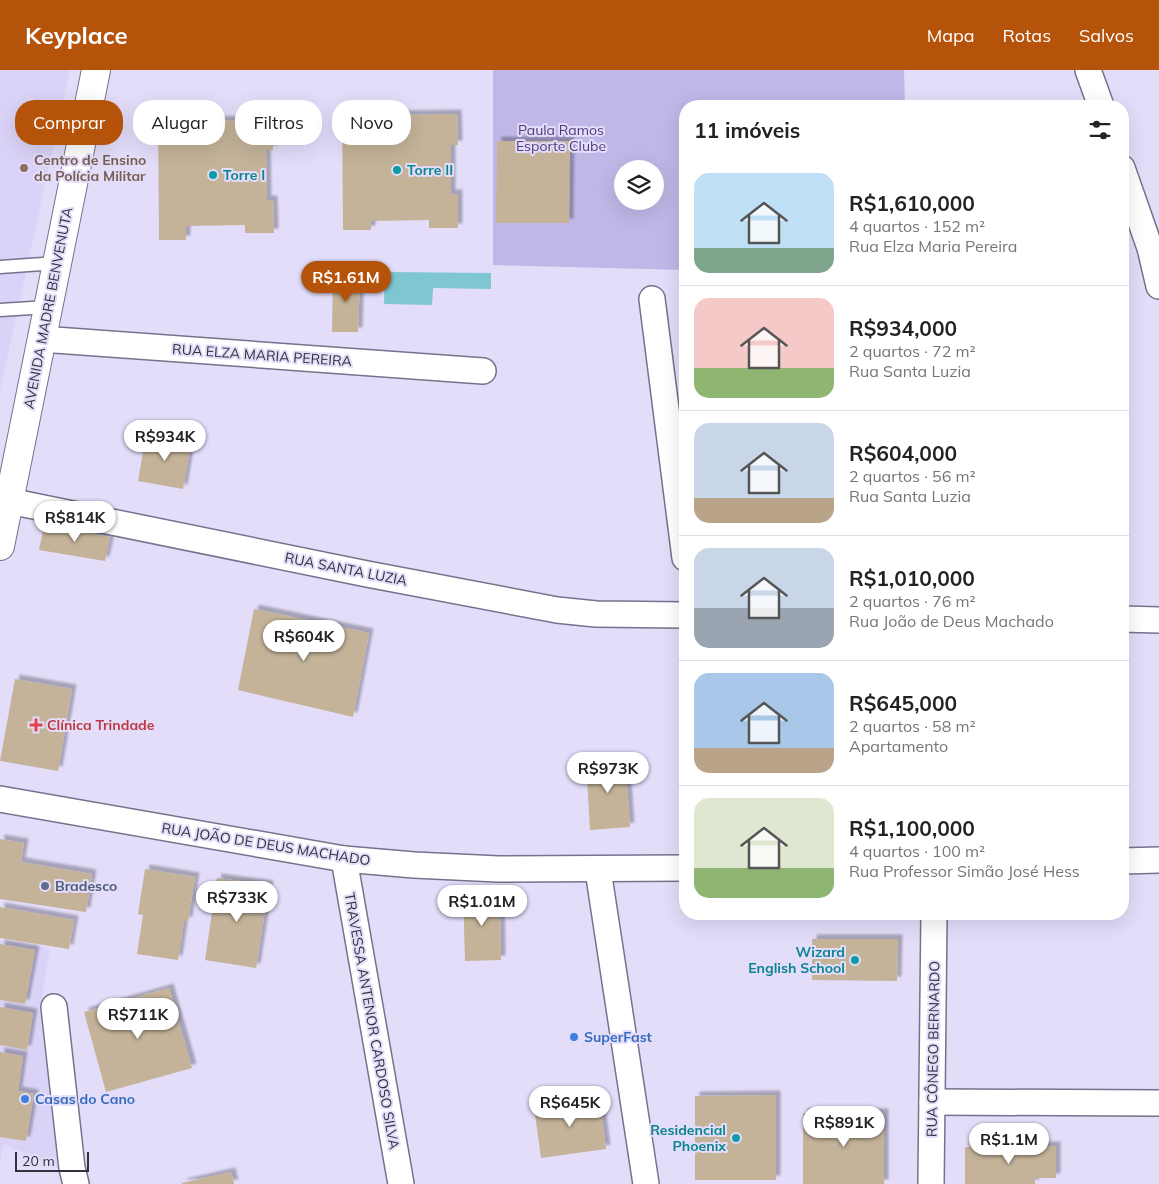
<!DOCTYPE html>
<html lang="pt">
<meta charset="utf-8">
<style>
:root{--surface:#fff;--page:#f2f2f2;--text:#222;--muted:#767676;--line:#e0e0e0;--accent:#b45309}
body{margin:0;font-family:Mulish,sans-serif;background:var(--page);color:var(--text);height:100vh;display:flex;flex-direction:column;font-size:19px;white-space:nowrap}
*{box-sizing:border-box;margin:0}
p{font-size:16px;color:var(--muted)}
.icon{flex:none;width:28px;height:28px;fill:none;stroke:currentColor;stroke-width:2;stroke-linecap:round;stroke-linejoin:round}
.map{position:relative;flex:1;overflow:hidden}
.drawer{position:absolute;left:679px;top:30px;width:450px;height:820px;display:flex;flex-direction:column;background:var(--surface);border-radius:20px;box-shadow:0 5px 20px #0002}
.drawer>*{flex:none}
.hud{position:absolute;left:15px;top:30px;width:475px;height:45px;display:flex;gap:10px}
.buttons{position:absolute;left:614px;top:90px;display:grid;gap:10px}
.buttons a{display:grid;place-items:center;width:50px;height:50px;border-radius:50%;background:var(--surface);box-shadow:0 5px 20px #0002;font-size:25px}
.scale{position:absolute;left:15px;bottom:12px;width:74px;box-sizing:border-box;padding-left:5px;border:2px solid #33313c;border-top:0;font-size:14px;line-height:18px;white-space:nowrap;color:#33313c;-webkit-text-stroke:4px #e3ddfa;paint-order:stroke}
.price{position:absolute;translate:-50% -42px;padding:0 11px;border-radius:18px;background:#fff;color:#222;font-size:16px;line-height:32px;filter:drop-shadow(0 1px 2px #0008)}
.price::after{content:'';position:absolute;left:50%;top:30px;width:15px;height:11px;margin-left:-8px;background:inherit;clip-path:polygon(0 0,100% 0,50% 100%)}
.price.selected{background:var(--accent);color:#fff}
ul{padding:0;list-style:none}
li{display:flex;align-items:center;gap:15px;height:125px;padding:0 15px}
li+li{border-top:1px solid var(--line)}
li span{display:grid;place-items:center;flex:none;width:140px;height:100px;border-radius:15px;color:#555}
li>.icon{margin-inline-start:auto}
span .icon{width:60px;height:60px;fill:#fffc;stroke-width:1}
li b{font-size:21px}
h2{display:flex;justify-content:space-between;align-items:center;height:60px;padding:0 15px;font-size:21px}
.pill{padding:0 18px;border-radius:20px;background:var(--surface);box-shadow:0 5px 20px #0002;font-size:18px;line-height:45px}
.pill.selected{background:var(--accent);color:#fff}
header{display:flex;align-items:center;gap:30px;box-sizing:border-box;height:70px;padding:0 25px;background:var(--accent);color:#fff}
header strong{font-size:24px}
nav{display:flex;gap:28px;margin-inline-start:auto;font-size:18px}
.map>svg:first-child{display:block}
.built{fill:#dad3f7}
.green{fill:#c1b7e7;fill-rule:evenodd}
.water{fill:#7dc6d2}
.building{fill:#c4b399;filter:url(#shadow)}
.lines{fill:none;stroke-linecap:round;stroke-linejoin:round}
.lane-casing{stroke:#77718b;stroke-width:15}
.street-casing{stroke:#77718b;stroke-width:28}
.secondary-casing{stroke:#77718b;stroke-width:30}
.lane{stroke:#fff;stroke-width:12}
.street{stroke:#fff;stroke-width:25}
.secondary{stroke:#fff;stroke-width:28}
.education-dot{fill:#8d6e63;stroke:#e3ddfa;stroke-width:2}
.culture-dot{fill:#0f9aa8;stroke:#e3ddfa;stroke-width:2}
.health-dot{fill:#e0444e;stroke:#e3ddfa;stroke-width:2}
.service-dot{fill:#5c6f8a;stroke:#e3ddfa;stroke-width:2}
.shop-dot{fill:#3f7fe0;stroke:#e3ddfa;stroke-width:2}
.labels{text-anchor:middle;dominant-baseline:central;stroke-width:4;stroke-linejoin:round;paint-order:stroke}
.park-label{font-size:14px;fill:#4d3b7b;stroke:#e3ddfa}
.education-label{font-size:14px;font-weight:bold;fill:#785e54;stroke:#e3ddfa;text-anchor:start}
.culture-label{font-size:14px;font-weight:bold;fill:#0d838f;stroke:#e3ddfa;text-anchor:start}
.street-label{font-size:14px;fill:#33313c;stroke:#e3ddfa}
.health-label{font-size:14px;font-weight:bold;fill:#be3a42;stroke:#e3ddfa;text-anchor:start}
.service-label{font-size:14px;font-weight:bold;fill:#4e5e75;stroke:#e3ddfa;text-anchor:start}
.shop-label{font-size:14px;font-weight:bold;fill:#366cbe;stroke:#e3ddfa;text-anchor:start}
</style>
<header>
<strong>Keyplace</strong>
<nav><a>Mapa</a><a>Rotas</a><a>Salvos</a></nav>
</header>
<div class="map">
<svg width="1159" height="1114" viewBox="0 0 1159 1114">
<defs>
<filter id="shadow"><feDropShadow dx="4.5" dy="-4.5" stdDeviation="1" flood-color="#0004"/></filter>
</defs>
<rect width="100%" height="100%" fill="#e3ddfa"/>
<!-- built -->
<g class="built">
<polygon points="0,0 70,0 0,321"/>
<polygon points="0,871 50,879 40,939 58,1098 4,1074 0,1092"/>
</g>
<!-- green -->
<path class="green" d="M 493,0 L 904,0 L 905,36 L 685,36 L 685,200 L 493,195 ZM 622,99 L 655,99 L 655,131 L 622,131 Z"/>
<!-- water -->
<polygon class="water" points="385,202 491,203 491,219 433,218 432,235 384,234"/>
<!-- building -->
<g class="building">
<polygon points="158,42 186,42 186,51 273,50 273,80 266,80 267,130 273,130 274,163 245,163 245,155 186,156 186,170 159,170"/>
<polygon points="457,44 458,75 451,75 451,124 458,124 458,158 429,158 429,150 371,151 371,160 343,160 342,46"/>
<polygon points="497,71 570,71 569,153 496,153"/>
<polygon points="333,204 360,205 358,262 332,262"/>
<polygon points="146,365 191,372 183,419 138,411"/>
<polygon points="44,456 110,467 105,491 39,480"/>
<polygon points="254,539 369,563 353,647 238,620"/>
<polygon points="15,609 72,619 58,701 0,691"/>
<polygon points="625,689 630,757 590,760 586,691"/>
<polygon points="0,769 24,773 21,792 92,804 86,842 0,829"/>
<polygon points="145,799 195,807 188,851 184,851 178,890 137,884 143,845 138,844"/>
<polygon points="217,808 269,815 256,898 205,890"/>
<polygon points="463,823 500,823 501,890 465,891"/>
<polygon points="0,837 74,850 69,879 0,868"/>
<polygon points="812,869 898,869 897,911 812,910"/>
<polygon points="0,874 35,880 25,934 0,930"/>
<polygon points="169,918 192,998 106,1022 84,942"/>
<polygon points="0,937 33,943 27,980 0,975"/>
<polygon points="0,982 23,986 18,1021 34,1024 26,1071 0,1067"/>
<polygon points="776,1025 776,1110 695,1110 695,1026"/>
<polygon points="599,1028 606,1079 541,1088 534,1037"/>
<rect x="803" y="1043" width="81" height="71"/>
<polygon points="1056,1076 1056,1108 1035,1108 1035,1114 965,1114 965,1077"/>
<polygon points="231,1102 234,1114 182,1114 182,1113"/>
</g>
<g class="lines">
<defs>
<g id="lane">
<polyline points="0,197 57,193"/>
<polyline points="0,240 48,237"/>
</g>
<g id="street">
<polyline points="1088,0 1101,36"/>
<polyline points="1122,98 1150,178 1159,216"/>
<polyline points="652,229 685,488"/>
<polyline points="41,269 483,301"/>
<polyline points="9,431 367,504 557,540 596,544 685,545"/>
<polyline points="1122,549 1159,550"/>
<polyline points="0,729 344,789 414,795 498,799 685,798"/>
<polyline points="344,789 401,1114"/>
<polyline points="1122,791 1159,790"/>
<polyline points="598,800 646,1114"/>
<polyline points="54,937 72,1098 76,1114"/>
<polyline points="932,1032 1159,1033"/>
<polyline points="931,1114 934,844"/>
</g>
<polyline id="secondary" points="0,476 96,0"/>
</defs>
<!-- lane casing -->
<use href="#lane" class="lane-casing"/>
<!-- street casing -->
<use href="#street" class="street-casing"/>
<!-- secondary casing -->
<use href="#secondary" class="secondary-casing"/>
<!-- lane -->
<use href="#lane" class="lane"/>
<!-- street -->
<use href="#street" class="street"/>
<!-- secondary -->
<use href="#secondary" class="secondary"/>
</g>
<!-- markers -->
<circle class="education-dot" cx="24" cy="98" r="5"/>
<g class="culture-dot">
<circle cx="397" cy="100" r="5"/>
<circle cx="213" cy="105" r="5"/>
<circle cx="855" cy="890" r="5"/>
<circle cx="736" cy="1068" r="5"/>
</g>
<path class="health-dot" d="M33.5 647.5h5v5h5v5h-5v5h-5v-5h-5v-5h5z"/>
<circle class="service-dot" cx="45" cy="816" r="5"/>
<g class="shop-dot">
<circle cx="574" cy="967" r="5"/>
<circle cx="25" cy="1029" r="5"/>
</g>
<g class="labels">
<!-- park labels -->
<g class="park-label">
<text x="561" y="60">Paula Ramos<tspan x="561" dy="16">Esporte Clube</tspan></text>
</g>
<!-- education labels -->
<g class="education-label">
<text x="34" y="90">Centro de Ensino<tspan x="34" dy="16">da Polícia Militar</tspan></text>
</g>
<!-- culture labels -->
<g class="culture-label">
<text x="407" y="100">Torre II</text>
<text x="223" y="105">Torre I</text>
<text x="845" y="882" text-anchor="end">Wizard<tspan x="845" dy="16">English School</tspan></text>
<text x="726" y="1060" text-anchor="end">Residencial<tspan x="726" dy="16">Phoenix</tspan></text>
</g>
<!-- street labels -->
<g class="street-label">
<text transform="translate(48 238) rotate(-79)">AVENIDA MADRE BENVENUTA</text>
<text transform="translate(262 285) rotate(4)">RUA ELZA MARIA PEREIRA</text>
<text transform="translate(346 499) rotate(11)">RUA SANTA LUZIA</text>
<text transform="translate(266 774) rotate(9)">RUA JOÃO DE DEUS MACHADO</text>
<text transform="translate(372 951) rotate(80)">TRAVESSA ANTENOR CARDOSO SILVA</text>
<text transform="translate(933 979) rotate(-89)">RUA CÔNEGO BERNARDO</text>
</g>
<!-- health labels -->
<g class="health-label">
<text x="47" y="655">Clínica Trindade</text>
</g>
<!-- service labels -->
<g class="service-label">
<text x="55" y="816">Bradesco</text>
</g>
<!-- shop labels -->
<g class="shop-label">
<text x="584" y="967">SuperFast</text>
<text x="35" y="1029">Casas do Cano</text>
</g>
</g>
</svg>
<div class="buttons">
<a><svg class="icon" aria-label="layers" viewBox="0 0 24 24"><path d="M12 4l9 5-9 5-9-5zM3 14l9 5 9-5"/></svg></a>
</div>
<div class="scale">20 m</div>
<b class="price selected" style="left:346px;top:233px">R$1.61M</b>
<b class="price" style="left:165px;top:392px">R$934K</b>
<b class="price" style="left:75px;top:473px">R$814K</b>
<b class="price" style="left:304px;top:592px">R$604K</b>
<b class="price" style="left:608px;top:724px">R$973K</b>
<b class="price" style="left:237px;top:853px">R$733K</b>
<b class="price" style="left:482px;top:857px">R$1.01M</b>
<b class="price" style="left:138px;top:970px">R$711K</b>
<b class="price" style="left:570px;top:1058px">R$645K</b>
<b class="price" style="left:844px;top:1078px">R$891K</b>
<b class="price" style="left:1009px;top:1095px">R$1.1M</b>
<div class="hud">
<a class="pill selected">Comprar</a>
<a class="pill">Alugar</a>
<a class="pill">Filtros</a>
<a class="pill">Novo</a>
</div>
<section class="drawer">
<h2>11 imóveis<svg class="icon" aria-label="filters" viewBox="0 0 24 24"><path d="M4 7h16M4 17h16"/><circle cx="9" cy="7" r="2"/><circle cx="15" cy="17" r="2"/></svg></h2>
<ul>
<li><span style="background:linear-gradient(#bfe0f5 75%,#7fa58c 0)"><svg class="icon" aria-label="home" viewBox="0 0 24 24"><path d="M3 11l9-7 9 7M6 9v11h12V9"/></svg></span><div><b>R$1,610,000</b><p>4 quartos · 152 m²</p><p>Rua Elza Maria Pereira</p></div></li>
<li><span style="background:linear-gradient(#f6c9c9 70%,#8fb573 0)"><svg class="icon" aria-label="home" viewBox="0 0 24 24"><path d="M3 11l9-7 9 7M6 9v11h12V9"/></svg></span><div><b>R$934,000</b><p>2 quartos · 72 m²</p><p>Rua Santa Luzia</p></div></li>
<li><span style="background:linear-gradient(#c9d6e8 75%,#b9a48a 0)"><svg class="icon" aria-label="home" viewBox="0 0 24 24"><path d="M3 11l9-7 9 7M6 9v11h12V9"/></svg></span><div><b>R$604,000</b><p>2 quartos · 56 m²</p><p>Rua Santa Luzia</p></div></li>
<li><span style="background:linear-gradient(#c9d6e8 60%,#9aa5b1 0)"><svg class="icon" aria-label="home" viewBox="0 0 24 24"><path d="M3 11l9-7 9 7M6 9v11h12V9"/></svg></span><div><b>R$1,010,000</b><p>2 quartos · 76 m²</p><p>Rua João de Deus Machado</p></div></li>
<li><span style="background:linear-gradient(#a9c7e8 75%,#b9a48a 0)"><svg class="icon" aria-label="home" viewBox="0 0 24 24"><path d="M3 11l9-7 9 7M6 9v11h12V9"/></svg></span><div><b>R$645,000</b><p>2 quartos · 58 m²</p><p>Apartamento</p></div></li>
<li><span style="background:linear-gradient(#dfe7d0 70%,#8fb573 0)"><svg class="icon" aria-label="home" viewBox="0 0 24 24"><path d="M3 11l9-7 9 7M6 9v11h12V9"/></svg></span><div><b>R$1,100,000</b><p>4 quartos · 100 m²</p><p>Rua Professor Simão José Hess</p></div></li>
</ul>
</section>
</div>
